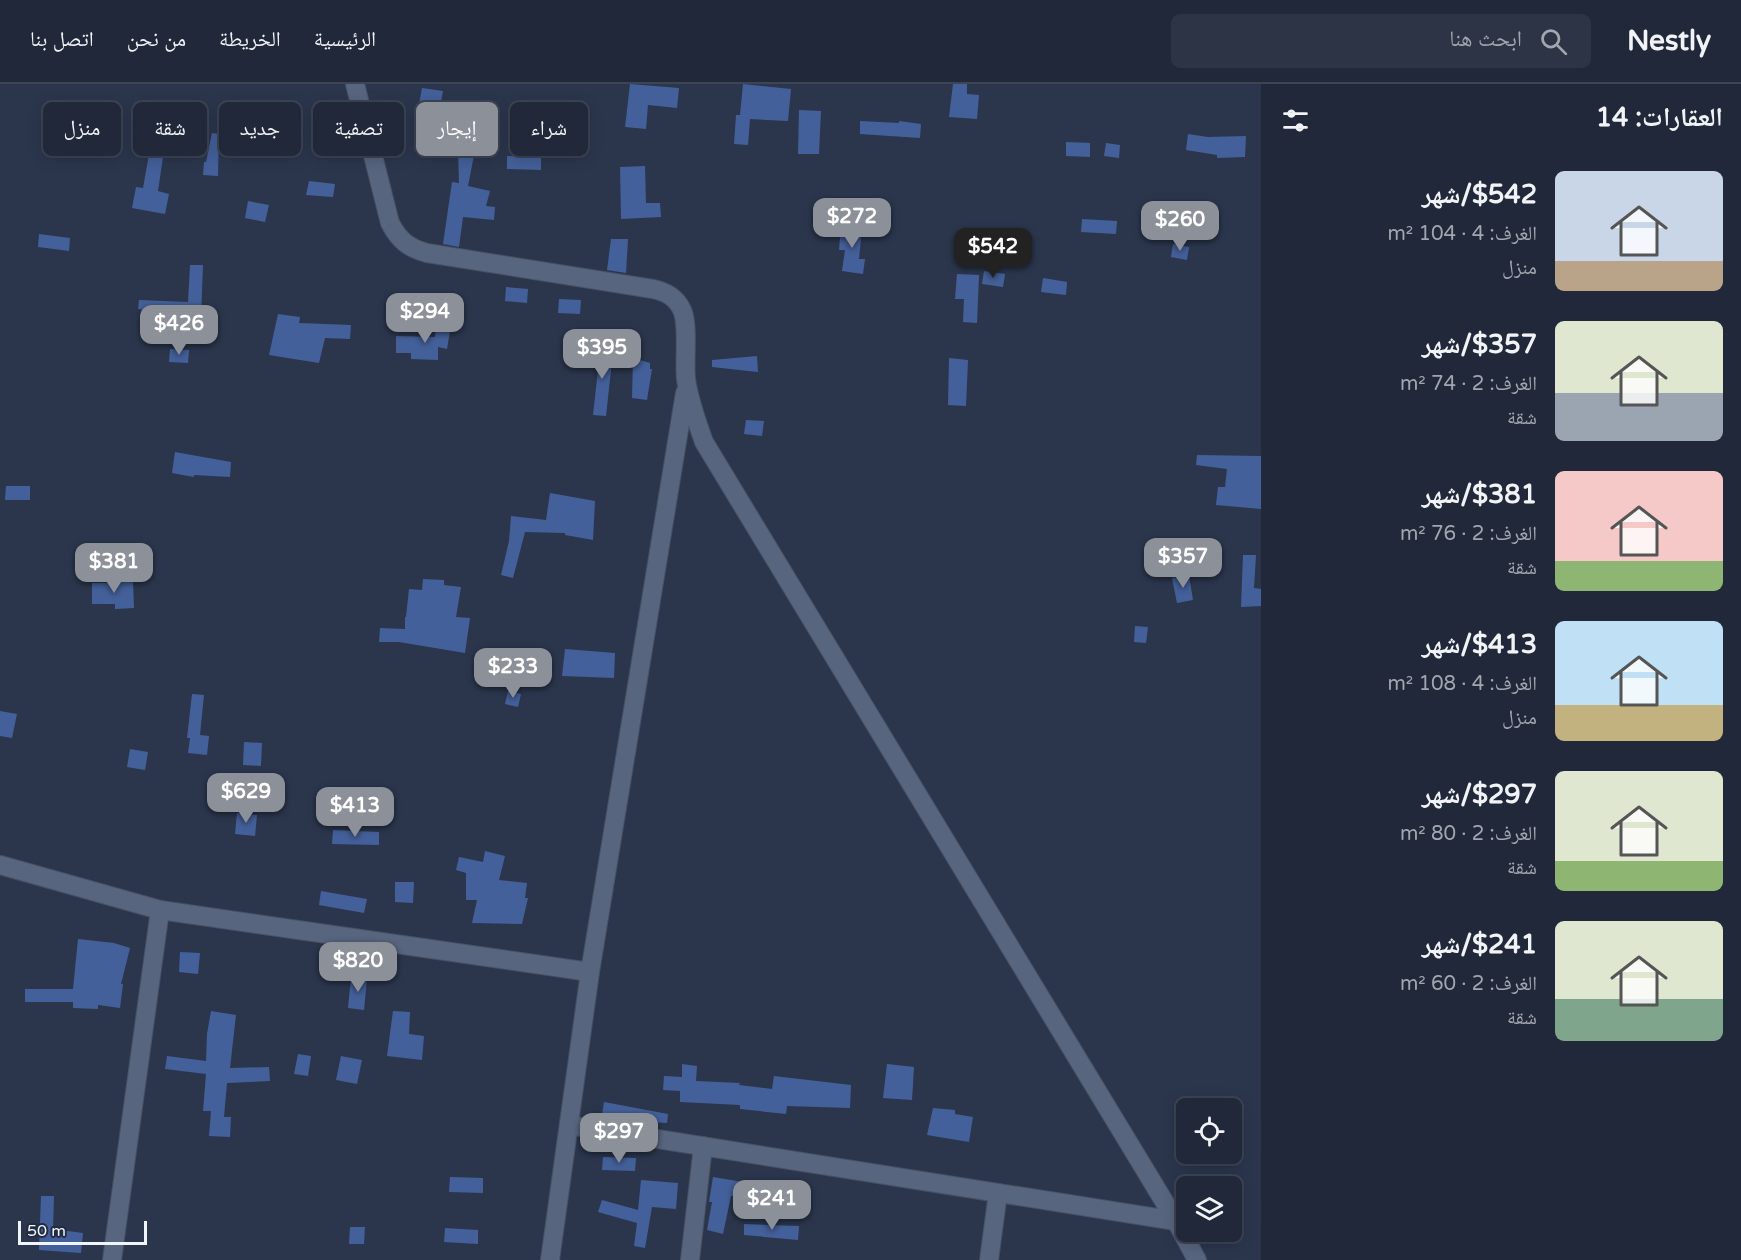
<!DOCTYPE html>
<html lang="ar">
<meta charset="utf-8">
<style>
:root{--surface:#20283a;--page:#2d3445;--text:#f1f3f6;--muted:#a2a6af;--line:#3d4454;--accent:#8c9099}
body{margin:0;font-family:"Varela Round","Noto Naskh Arabic",sans-serif;background:var(--page);color:var(--text);direction:rtl;height:100vh;display:flex;flex-direction:column;font-size:22px;white-space:nowrap}
*{box-sizing:border-box;margin:0}
p{font-size:20px;color:var(--muted)}
.icon{flex:none;width:33px;height:33px;fill:none;stroke:currentColor;stroke-width:2;stroke-linecap:round;stroke-linejoin:round}
.map{position:relative;flex:1;overflow:hidden;direction:ltr}
.sheet{display:flex;flex-direction:column;background:var(--surface);width:480px}
.sheet>*{flex:none}
.hud{position:absolute;left:18px;top:18px;width:570px;height:54px;direction:rtl;display:flex;gap:12px}
.fabs{position:absolute;left:1176px;top:1014px;display:grid;gap:12px}
.fabs a{display:grid;place-items:center;width:66px;height:66px;border-radius:9px;background:var(--surface);box-shadow:0 3px 15px #0003,0 0 0 2px var(--line);font-size:30px}
.scale{position:absolute;left:18px;bottom:15px;width:129px;box-sizing:border-box;padding-left:6px;border:3px solid #f0f4fd;border-top:0;font-size:16px;line-height:21px;white-space:nowrap;color:#f0f4fd;-webkit-text-stroke:4px #212c42;paint-order:stroke}
.price{position:absolute;translate:-50% -51px;padding:0 14px;border-radius:12px;background:var(--accent);color:#fff;font-size:20px;line-height:39px;filter:drop-shadow(0 2px 3px #0008)}
.price::after{content:'';position:absolute;left:50%;top:36px;width:18px;height:14px;margin-left:-9px;background:inherit;clip-path:polygon(0 0,100% 0,50% 100%)}
.price.current{background:#222;color:#fff}
ul{padding:0;list-style:none}
li{display:flex;align-items:center;gap:18px;height:150px;padding:0 18px}
li span{display:grid;place-items:center;flex:none;width:168px;height:120px;border-radius:9px;color:#555}
li>.icon{margin-inline-start:auto}
span .icon{width:72px;height:72px;fill:#fffc;stroke-width:1}
li b{font-size:26px}
h2{display:flex;justify-content:space-between;align-items:center;height:72px;padding:0 18px;font-size:26px}
.chip{padding:0 21px;border-radius:9px;background:var(--surface);box-shadow:0 3px 15px #0003,0 0 0 2px var(--line);font-size:21px;line-height:54px}
.chip.current{background:var(--accent);color:#fff}
header{display:flex;align-items:center;gap:36px;box-sizing:border-box;height:84px;padding:0 30px;background:var(--surface);border-bottom:2px solid var(--line)}
header strong{font-size:28px}
nav{display:flex;gap:33px;margin-inline-start:auto;font-size:21px}
.search{width:420px;height:54px;background:var(--page);display:flex;align-items:center;gap:15px;box-sizing:border-box;padding:0 21px;border-radius:9px;color:var(--muted);font-size:22px}
main{display:flex;flex:1;min-height:0}
.map>svg:first-child{display:block}
.building{fill:#44609a}
.lines{fill:none;stroke-linecap:round;stroke-linejoin:round}
.minor-casing{stroke:#485163;stroke-width:20}
.minor{stroke:#58657f;stroke-width:18}
</style>
<header>
<strong>Nestly</strong>
<div class="search"><svg class="icon" aria-label="search" viewBox="0 0 24 24"><circle cx="10" cy="10" r="6"/><path d="M15 15l6 6"/></svg>ابحث هنا</div>
<nav><a>الرئيسية</a><a>الخريطة</a><a>من نحن</a><a>اتصل بنا</a></nav>
</header>
<main>
<section class="sheet">
<h2>العقارات: 14<svg class="icon" aria-label="filters" viewBox="0 0 24 24"><path d="M4 7h16M4 17h16"/><circle cx="9" cy="7" r="2"/><circle cx="15" cy="17" r="2"/></svg></h2>
<ul>
<li><span style="background:linear-gradient(#c9d6e8 75%,#b9a48a 0)"><svg class="icon" aria-label="home" viewBox="0 0 24 24"><path d="M3 11l9-7 9 7M6 9v11h12V9"/></svg></span><div><b>$542/شهر</b><p>الغرف: 4 · 104 m²</p><p>منزل</p></div></li>
<li><span style="background:linear-gradient(#dfe7d0 60%,#9aa5b1 0)"><svg class="icon" aria-label="home" viewBox="0 0 24 24"><path d="M3 11l9-7 9 7M6 9v11h12V9"/></svg></span><div><b>$357/شهر</b><p>الغرف: 2 · 74 m²</p><p>شقة</p></div></li>
<li><span style="background:linear-gradient(#f6c9c9 75%,#8fb573 0)"><svg class="icon" aria-label="home" viewBox="0 0 24 24"><path d="M3 11l9-7 9 7M6 9v11h12V9"/></svg></span><div><b>$381/شهر</b><p>الغرف: 2 · 76 m²</p><p>شقة</p></div></li>
<li><span style="background:linear-gradient(#bfe0f5 70%,#c2b280 0)"><svg class="icon" aria-label="home" viewBox="0 0 24 24"><path d="M3 11l9-7 9 7M6 9v11h12V9"/></svg></span><div><b>$413/شهر</b><p>الغرف: 4 · 108 m²</p><p>منزل</p></div></li>
<li><span style="background:linear-gradient(#dfe7d0 75%,#8fb573 0)"><svg class="icon" aria-label="home" viewBox="0 0 24 24"><path d="M3 11l9-7 9 7M6 9v11h12V9"/></svg></span><div><b>$297/شهر</b><p>الغرف: 2 · 80 m²</p><p>شقة</p></div></li>
<li><span style="background:linear-gradient(#dfe7d0 65%,#7fa58c 0)"><svg class="icon" aria-label="home" viewBox="0 0 24 24"><path d="M3 11l9-7 9 7M6 9v11h12V9"/></svg></span><div><b>$241/شهر</b><p>الغرف: 2 · 60 m²</p><p>شقة</p></div></li>
</ul>
</section>
<div class="map">
<svg width="1261" height="1176" viewBox="0 0 1261 1176">
<rect width="100%" height="100%" fill="#2b364d"/>
<!-- building -->
<g class="building">
<polygon points="630,0 679,4 677,24 648,21 646,45 625,43"/>
<polygon points="743,0 791,5 788,37 750,35 748,61 734,60 736,31 740,31"/>
<polygon points="953,0 967,0 967,10 979,11 977,35 949,33"/>
<polygon points="422,4 443,7 440,23 419,20"/>
<polygon points="799,26 821,27 819,70 798,70"/>
<polygon points="860,37 899,39 899,37 921,40 920,54 860,50"/>
<polygon points="212,49 219,50 218,92 203,91 204,78 206,78"/>
<polygon points="1188,50 1208,53 1246,52 1245,73 1217,74 1217,71 1186,66"/>
<polygon points="1066,58 1090,59 1090,73 1066,72"/>
<polygon points="1106,59 1120,61 1119,74 1104,72"/>
<polygon points="458,66 475,66 468,102 490,107 486,122 495,123 494,136 463,133 459,163 443,160 452,98 459,99"/>
<polygon points="149,70 163,73 158,107 169,110 165,130 132,124 136,103 143,104"/>
<polygon points="507,72 541,73 541,86 507,85"/>
<polygon points="645,82 646,119 660,119 661,133 621,135 620,83"/>
<polygon points="309,97 335,100 333,113 306,111"/>
<polygon points="248,117 269,121 265,138 245,134"/>
<polygon points="1082,135 1117,137 1116,150 1081,148"/>
<polygon points="841,141 862,144 859,175 865,175 863,190 842,187 845,166 839,166"/>
<polygon points="39,150 70,154 69,167 38,163"/>
<polygon points="611,155 628,155 626,189 607,186"/>
<polygon points="1173,160 1189,163 1187,176 1171,173"/>
<polygon points="190,181 203,181 201,234 138,225 139,216 188,218"/>
<polygon points="984,187 1005,190 1003,203 982,200"/>
<polygon points="957,190 979,191 977,239 963,238 964,215 955,215"/>
<polygon points="1043,194 1067,198 1066,211 1041,208"/>
<polygon points="506,203 528,205 527,219 505,217"/>
<polygon points="559,215 581,216 580,230 558,229"/>
<polygon points="278,230 300,233 299,239 351,241 350,255 325,254 319,279 269,271"/>
<polygon points="436,240 451,241 447,265 438,263 438,276 411,275 411,269 396,269 396,252 435,253"/>
<polygon points="594,262 613,268 606,332 593,331 599,277 590,274"/>
<polygon points="170,265 189,266 188,279 169,278"/>
<polygon points="757,272 758,288 712,283 712,276"/>
<polygon points="633,274 650,279 650,285 652,285 647,316 632,314"/>
<polygon points="949,274 968,276 966,322 948,321"/>
<polygon points="746,336 764,337 762,352 744,350"/>
<polygon points="175,368 231,378 230,393 194,391 194,393 172,389"/>
<polygon points="1197,371 1261,372 1261,425 1216,421 1218,403 1225,403 1227,385 1196,381"/>
<polygon points="6,402 30,402 30,416 5,416"/>
<polygon points="550,409 595,417 593,456 565,451 565,449 525,448 513,494 501,491 509,457 511,432 546,436"/>
<polygon points="1243,471 1256,471 1254,504 1261,505 1261,522 1241,523"/>
<polygon points="1189,491 1193,516 1177,519 1172,494"/>
<polygon points="423,495 444,496 444,501 461,503 456,533 470,534 465,569 399,558 379,558 380,544 405,545 405,533 406,533 409,505 422,506"/>
<polygon points="133,496 134,524 115,525 115,520 92,520 92,499 114,499 114,497"/>
<polygon points="1135,542 1148,543 1146,559 1134,558"/>
<polygon points="565,565 615,569 614,594 562,592"/>
<polygon points="508,607 521,610 518,623 505,620"/>
<polygon points="192,610 204,611 200,651 209,652 207,671 188,669 190,654 187,654"/>
<polygon points="0,627 17,630 12,654 0,652"/>
<polygon points="244,658 262,659 261,682 243,681"/>
<polygon points="130,665 148,668 145,686 127,683"/>
<polygon points="237,729 257,731 255,752 235,750"/>
<polygon points="333,746 379,748 379,761 332,760"/>
<polygon points="485,767 505,772 499,796 527,799 525,814 528,814 522,840 472,839 477,816 466,816 466,789 456,786 459,773 483,778"/>
<polygon points="395,798 414,798 413,819 395,818"/>
<polygon points="321,807 367,815 364,829 319,821"/>
<polygon points="78,855 114,859 130,864 121,900 123,900 120,924 98,921 98,925 73,924 73,918 25,918 25,905 73,905"/>
<polygon points="180,868 200,869 198,890 179,888"/>
<polygon points="351,893 367,894 364,926 348,924"/>
<polygon points="211,927 236,931 230,984 269,983 270,997 227,999 224,1033 231,1033 230,1053 209,1052 211,1027 203,1027 206,990 165,985 167,972 206,977 207,950"/>
<polygon points="393,927 410,928 409,950 424,952 422,976 387,972"/>
<polygon points="298,970 311,972 308,992 294,990"/>
<polygon points="341,972 362,976 357,1000 336,996"/>
<polygon points="682,980 697,982 696,997 740,999 739,1001 772,1005 774,992 851,1001 850,1024 787,1022 786,1030 740,1025 740,1021 680,1018 680,1007 663,1006 664,992 682,993"/>
<polygon points="887,980 914,983 912,1016 883,1014"/>
<polygon points="604,1018 668,1030 667,1039 631,1037 602,1031"/>
<polygon points="933,1024 955,1026 955,1030 973,1033 969,1058 927,1051"/>
<polygon points="603,1073 636,1074 635,1087 602,1086"/>
<polygon points="450,1093 483,1094 483,1109 449,1108"/>
<polygon points="713,1093 743,1098 740,1113 731,1112 723,1150 707,1146 712,1118 709,1118"/>
<polygon points="641,1096 678,1099 676,1125 652,1123 645,1164 634,1162 637,1139 598,1128 602,1116 638,1126"/>
<polygon points="41,1112 54,1112 53,1145 83,1149 81,1169 39,1166"/>
<polygon points="744,1140 799,1142 798,1156 744,1151"/>
<polygon points="350,1143 365,1143 364,1160 349,1160"/>
<polygon points="445,1144 478,1146 478,1160 444,1158"/>
</g>
<g class="lines">
<defs>
<g id="minor">
<path d="M 355,0 L 390,139 C 399,156 408,164 427,169 L 653,205 C 666,208 676,213 682,226 C 689,241 684,277 686,295 C 689,317 697,338 704,358 L 1176,1137 L 1197,1176"/>
<polyline points="0,781 160,826 590,888"/>
<polyline points="569,1041 1176,1137"/>
<polyline points="112,1176 160,826"/>
<polyline points="550,1176 590,888 685,309"/>
<polyline points="690,1176 703,1062"/>
<polyline points="989,1176 998,1109"/>
</g>
</defs>
<!-- minor casing -->
<use href="#minor" class="minor-casing"/>
<!-- minor -->
<use href="#minor" class="minor"/>
</g>
</svg>
<div class="fabs">
<a><svg class="icon" aria-label="locate" viewBox="0 0 24 24"><circle cx="12" cy="12" r="6"/><path d="M12 2v4M12 18v4M2 12h4M18 12h4"/></svg></a>
<a><svg class="icon" aria-label="layers" viewBox="0 0 24 24"><path d="M12 4l9 5-9 5-9-5zM3 14l9 5 9-5"/></svg></a>
</div>
<div class="scale">50 m</div>
<b class="price" style="left:852px;top:165px">$272</b>
<b class="price" style="left:1180px;top:168px">$260</b>
<b class="price current" style="left:993px;top:195px">$542</b>
<b class="price" style="left:425px;top:260px">$294</b>
<b class="price" style="left:179px;top:272px">$426</b>
<b class="price" style="left:602px;top:296px">$395</b>
<b class="price" style="left:1183px;top:505px">$357</b>
<b class="price" style="left:114px;top:510px">$381</b>
<b class="price" style="left:513px;top:615px">$233</b>
<b class="price" style="left:246px;top:740px">$629</b>
<b class="price" style="left:355px;top:754px">$413</b>
<b class="price" style="left:358px;top:909px">$820</b>
<b class="price" style="left:619px;top:1080px">$297</b>
<b class="price" style="left:772px;top:1147px">$241</b>
<div class="hud">
<a class="chip">شراء</a>
<a class="chip current">إيجار</a>
<a class="chip">تصفية</a>
<a class="chip">جديد</a>
<a class="chip">شقة</a>
<a class="chip">منزل</a>
</div>
</div>
</main>
